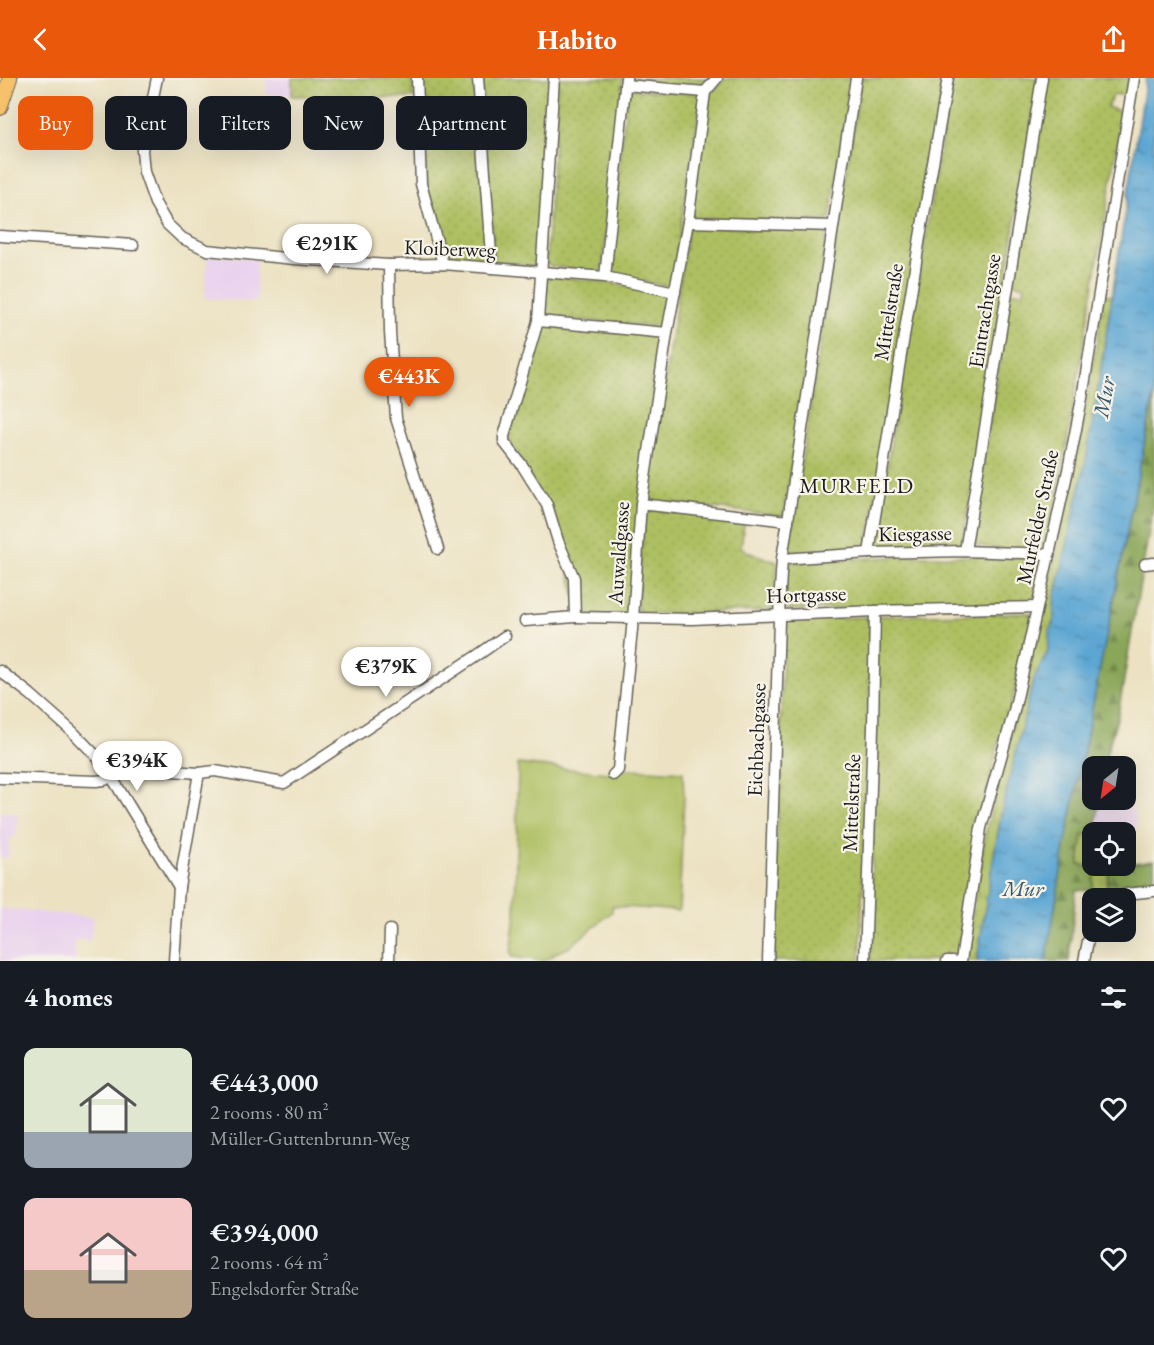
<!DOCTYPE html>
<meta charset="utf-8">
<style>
:root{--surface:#171b24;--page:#20242c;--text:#f1f3f6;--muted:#9ea1a6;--accent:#ea580c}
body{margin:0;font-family:"EB Garamond",serif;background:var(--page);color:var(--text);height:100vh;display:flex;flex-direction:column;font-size:22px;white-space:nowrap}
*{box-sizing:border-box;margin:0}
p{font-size:20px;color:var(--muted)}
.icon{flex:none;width:33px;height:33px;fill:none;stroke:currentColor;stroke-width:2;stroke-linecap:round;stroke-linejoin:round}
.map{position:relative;height:883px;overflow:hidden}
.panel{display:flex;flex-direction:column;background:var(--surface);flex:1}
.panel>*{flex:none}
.guide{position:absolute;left:18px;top:18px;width:600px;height:54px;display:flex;gap:12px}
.needle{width:39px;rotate:210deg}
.tools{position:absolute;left:1082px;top:678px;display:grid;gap:12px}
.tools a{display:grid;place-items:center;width:54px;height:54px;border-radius:12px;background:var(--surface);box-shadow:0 6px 24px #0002;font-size:30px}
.price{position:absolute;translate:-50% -51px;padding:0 14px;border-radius:21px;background:#fff;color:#222;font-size:20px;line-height:39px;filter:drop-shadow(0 2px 3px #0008)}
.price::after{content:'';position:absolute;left:50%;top:36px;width:18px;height:14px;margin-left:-9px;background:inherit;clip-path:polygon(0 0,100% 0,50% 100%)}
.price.current{background:var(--accent);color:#fff}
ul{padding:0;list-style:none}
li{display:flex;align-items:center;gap:18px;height:150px;padding:0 24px}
li span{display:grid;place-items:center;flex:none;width:168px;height:120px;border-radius:12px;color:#555}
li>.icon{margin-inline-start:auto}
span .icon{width:72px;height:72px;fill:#fffc;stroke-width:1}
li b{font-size:26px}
h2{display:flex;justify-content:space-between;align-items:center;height:72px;padding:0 24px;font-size:26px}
.chip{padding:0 21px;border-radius:12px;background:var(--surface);box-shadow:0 6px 24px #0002;font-size:21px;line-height:54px}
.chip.current{background:var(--accent);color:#fff}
header{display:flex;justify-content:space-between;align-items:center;height:78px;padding:0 24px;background:var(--accent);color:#fff;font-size:27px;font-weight:700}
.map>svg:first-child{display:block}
.built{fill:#e9d2ee}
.grass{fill:url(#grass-tufts);stroke:#656e3f;stroke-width:1.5}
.forest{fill:url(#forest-firs);stroke:#53613a;stroke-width:1.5}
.garden{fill:url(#garden-dots);stroke:#656e3f;stroke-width:1.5}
.pitch{fill:#aebf62;stroke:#656e3f;stroke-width:1.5}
.water{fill:url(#water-ripples);stroke:#3c6178;stroke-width:1.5}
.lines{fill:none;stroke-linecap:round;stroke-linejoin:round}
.minor-casing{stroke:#656156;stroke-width:13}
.major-casing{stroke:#656156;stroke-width:16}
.minor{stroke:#fff;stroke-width:10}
.major{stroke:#f6c16b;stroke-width:14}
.labels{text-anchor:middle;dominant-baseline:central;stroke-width:4.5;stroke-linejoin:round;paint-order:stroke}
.street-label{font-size:21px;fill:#1c1c1c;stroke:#f7f3e8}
.water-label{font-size:22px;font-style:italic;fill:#385a6e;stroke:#f7f3e8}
.neighbourhood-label{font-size:22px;letter-spacing:1.5px;fill:#1c1c1c;stroke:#f7f3e8}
</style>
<header><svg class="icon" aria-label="back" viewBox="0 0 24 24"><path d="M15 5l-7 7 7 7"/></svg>Habito<svg class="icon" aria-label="share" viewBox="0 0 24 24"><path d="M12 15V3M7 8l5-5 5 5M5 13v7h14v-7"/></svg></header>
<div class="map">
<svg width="1154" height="883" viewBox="0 0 1154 883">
<defs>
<pattern id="grass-tufts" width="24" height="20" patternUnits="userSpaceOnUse" patternTransform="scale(1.5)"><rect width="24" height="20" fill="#aebf62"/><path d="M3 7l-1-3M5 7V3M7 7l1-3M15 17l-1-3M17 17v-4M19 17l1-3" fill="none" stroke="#95a454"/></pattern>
<pattern id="forest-firs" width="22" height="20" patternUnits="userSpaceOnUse" patternTransform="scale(1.5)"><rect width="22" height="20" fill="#8aa658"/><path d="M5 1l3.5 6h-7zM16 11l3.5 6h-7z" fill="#708648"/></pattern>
<pattern id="garden-dots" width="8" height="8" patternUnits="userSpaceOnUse" patternTransform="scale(1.5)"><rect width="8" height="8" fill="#aebf62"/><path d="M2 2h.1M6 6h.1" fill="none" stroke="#95a454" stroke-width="1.8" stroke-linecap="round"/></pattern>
<pattern id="water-ripples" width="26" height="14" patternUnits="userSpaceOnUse" patternTransform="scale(1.5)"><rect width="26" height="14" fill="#5ba6d3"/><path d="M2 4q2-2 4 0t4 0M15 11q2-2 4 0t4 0" fill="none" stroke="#4a86aa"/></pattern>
</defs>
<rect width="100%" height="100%" fill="#f7f3e8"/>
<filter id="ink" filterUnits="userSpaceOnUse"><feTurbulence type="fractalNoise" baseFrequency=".0167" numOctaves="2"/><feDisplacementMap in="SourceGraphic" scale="12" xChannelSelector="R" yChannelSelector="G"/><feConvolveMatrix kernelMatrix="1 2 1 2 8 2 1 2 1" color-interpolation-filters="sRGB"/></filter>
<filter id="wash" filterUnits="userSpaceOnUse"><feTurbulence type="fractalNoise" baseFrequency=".008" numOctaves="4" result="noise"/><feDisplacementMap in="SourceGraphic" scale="24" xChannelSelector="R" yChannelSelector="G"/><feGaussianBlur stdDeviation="1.35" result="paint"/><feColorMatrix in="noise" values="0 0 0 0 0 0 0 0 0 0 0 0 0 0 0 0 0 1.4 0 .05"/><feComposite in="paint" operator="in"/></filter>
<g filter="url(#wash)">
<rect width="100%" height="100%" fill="#ece2c2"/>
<!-- built -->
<g class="built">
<polygon points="266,0 412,0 414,20 292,18 266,16"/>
<polygon points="207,177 256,181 257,224 205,220"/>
<polygon points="1131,713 1129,731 1134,731 1137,749 1108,754 1095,754 1100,722 1125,722 1125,714"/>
<polygon points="0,734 18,735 16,758 10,760 8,779 0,780"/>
<polygon points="0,830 93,839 91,862 75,862 76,883 0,883"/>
</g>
<!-- grass -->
<g class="grass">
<polygon points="1104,213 1105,213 1106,217 1112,218 1088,373 1054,525 1054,543 1050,552 1048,573 1033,603 1002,732 989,806 977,883 965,883 986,753 1068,427 1098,257"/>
<polygon points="1083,757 1092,757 1092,788 1118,788 1110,789 1106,812 1092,812 1094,792 1079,787"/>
</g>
<!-- forest -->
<g class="forest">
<polygon points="1154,317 1154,423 1118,637 1103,688 1092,688 1092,722 1100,722 1095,754 1092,754 1092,757 1083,757 1079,786 1095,792 1092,812 1076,812 1069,883 1046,883 1066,763"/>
<polygon points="1154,782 1154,810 1106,812 1110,789"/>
</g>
<!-- garden -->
<g class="garden">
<polygon points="292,0 412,0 414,20 292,18"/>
<polygon points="419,0 475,0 488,182 486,184 454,181 448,177 425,105"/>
<polygon points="481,0 552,0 540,185 535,189 498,184 494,181"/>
<polygon points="558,0 623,0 602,192 599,195 550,188 546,184"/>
<polygon points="628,0 709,0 698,9 632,4"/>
<polygon points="725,0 852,0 830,141 827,143 695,140 691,137 710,14 717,11"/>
<polygon points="861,0 945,0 867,472 791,475 788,472"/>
<polygon points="952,0 1039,0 962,468 877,472 875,469 896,332"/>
<path d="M 1046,0 L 1129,0 L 1126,18 L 1114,16 L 1107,29 L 1123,34 L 1058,417 L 1045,469 C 1030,478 993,470 976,467 L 971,459 L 1011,213 L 1023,215 L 1025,208 L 1013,205 Z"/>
<polygon points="631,11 698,16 701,21 672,205 666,208 611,197 608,193 627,15"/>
<polygon points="694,148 825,152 827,155 784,437 781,438 646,422 688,151"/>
<path d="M 549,198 L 607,204 L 665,215 L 669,219 L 665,245 L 661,249 L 548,239 C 542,229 543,209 549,198 Z"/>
<polygon points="547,247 657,257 662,264 630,537 583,537 579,533 563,467 508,358 539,254"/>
<polygon points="644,431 745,440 741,469 748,474 777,484 775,529 770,533 640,536 637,532"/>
<polygon points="918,478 1038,479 1044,484 1034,523 1028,526 788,532 785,529 786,489 790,484"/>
<polygon points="1029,535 1032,537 1008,640 998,667 979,747 957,878 925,883 870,883 877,538"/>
<polygon points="867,539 870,545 870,613 860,883 773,883 784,544 788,541"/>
</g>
<!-- pitch -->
<polygon class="pitch" points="518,686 609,695 612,690 683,694 684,718 679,833 612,828 612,834 568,870 553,876 553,878 544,883 512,879 510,876 515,836"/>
<!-- water -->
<polygon class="water" points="1146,0 1154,0 1154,317 1066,763 1046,883 977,883 989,806 1002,732 1033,603 1048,573 1050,552 1054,543 1054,525 1088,373"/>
</g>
<g filter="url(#ink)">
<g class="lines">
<defs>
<g id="minor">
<polyline points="157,0 142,72 144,94 155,125 167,146 182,160 207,172 294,181 389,187 443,186 605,199 675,214"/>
<polyline points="417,0 421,106 443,186"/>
<polyline points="478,0 492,190"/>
<polyline points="625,7 705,14"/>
<polyline points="688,144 833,148"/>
<polyline points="0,158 133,167"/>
<polyline points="389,187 390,254 396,340 438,471"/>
<polyline points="605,199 626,0"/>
<polyline points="538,243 667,255"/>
<polyline points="641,426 788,443"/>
<polyline points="965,473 1042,0"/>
<polyline points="869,475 920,159 948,0"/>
<polyline points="782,481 869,475 965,473 1049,476"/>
<polyline points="1145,486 1154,485"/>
<polyline points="575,539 692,541 875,533 1037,529"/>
<polyline points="525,543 575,539 574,500 558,463 547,427 522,387 504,364 504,358 538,243 554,0"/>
<polyline points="0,593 30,616 73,654 103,685 179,809 174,883"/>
<polyline points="106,688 199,695 215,693 284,705 475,579 505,558"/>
<polyline points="613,697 618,692 633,541 641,426 667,255 688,144 705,14 717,0"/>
<path d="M 0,700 L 96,703 C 102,702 107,703 111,698"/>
<polyline points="179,809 199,695"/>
<polyline points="1113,820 1126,816 1154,813"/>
<polyline points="389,883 390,852"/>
<polyline points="768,883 780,512 782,481 856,0"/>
<polyline points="865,883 873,650 875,533"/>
<polyline points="947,883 953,883"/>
<polyline points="961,883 981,750 1014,633 1068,392 1082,320 1134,0"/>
<polyline points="1084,883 1088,863 1092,853"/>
</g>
<polyline id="major" points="0,30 10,0"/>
</defs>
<!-- minor casing -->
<use href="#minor" class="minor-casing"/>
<!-- major casing -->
<use href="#major" class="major-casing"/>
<!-- minor -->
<use href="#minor" class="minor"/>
<!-- major -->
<use href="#major" class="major"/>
</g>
</g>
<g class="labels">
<!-- street labels -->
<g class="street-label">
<text transform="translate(450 170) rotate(2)">Kloiberweg</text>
<text transform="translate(984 233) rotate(-81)">Eintrachtgasse</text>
<text transform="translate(888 234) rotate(-81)">Mittelstraße</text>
<text transform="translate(1037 439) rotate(-78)">Murfelder Straße</text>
<text transform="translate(915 455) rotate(-1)">Kiesgasse</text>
<text transform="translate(618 475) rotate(-86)">Auwaldgasse</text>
<text transform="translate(806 516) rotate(-2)">Hortgasse</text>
<text transform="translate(756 662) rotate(-88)">Eichbachgasse</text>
<text transform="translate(851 725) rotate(-88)">Mittelstraße</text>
</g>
<!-- water labels -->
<g class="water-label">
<text transform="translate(1104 319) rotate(-80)">Mur</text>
<text x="1023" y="810">Mur</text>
</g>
<!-- neighbourhood labels -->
<g class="neighbourhood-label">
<text x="857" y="407">MURFELD</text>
</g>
</g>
</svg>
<div class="tools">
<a><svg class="needle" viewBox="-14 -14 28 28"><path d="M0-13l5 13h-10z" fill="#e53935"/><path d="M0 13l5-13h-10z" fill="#9ea1a6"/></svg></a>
<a><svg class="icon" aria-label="locate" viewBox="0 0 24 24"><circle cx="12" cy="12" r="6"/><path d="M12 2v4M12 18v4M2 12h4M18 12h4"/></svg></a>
<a><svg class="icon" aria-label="layers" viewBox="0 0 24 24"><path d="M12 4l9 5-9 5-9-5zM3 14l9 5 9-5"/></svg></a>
</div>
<b class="price" style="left:327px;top:197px">€291K</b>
<b class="price current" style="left:409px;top:330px">€443K</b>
<b class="price" style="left:386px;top:620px">€379K</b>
<b class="price" style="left:137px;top:714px">€394K</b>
<div class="guide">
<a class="chip current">Buy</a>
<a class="chip">Rent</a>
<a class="chip">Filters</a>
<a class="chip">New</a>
<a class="chip">Apartment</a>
</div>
</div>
<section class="panel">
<h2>4 homes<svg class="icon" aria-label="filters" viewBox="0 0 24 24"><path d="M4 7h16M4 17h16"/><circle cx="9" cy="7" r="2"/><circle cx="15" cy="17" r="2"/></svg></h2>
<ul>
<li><span style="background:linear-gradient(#dfe7d0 70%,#9aa5b1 0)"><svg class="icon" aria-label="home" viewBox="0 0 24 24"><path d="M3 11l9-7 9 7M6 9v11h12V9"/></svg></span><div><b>€443,000</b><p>2 rooms · 80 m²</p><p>Müller-Guttenbrunn-Weg</p></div><svg class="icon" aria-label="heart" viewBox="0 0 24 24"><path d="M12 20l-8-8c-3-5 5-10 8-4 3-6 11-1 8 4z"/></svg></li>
<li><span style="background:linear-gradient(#f6c9c9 60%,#b9a48a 0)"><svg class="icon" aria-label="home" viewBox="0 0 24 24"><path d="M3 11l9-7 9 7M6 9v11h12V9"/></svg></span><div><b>€394,000</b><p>2 rooms · 64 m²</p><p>Engelsdorfer Straße</p></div><svg class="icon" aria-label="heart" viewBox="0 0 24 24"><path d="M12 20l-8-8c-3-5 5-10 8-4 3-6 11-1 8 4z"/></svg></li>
</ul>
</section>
